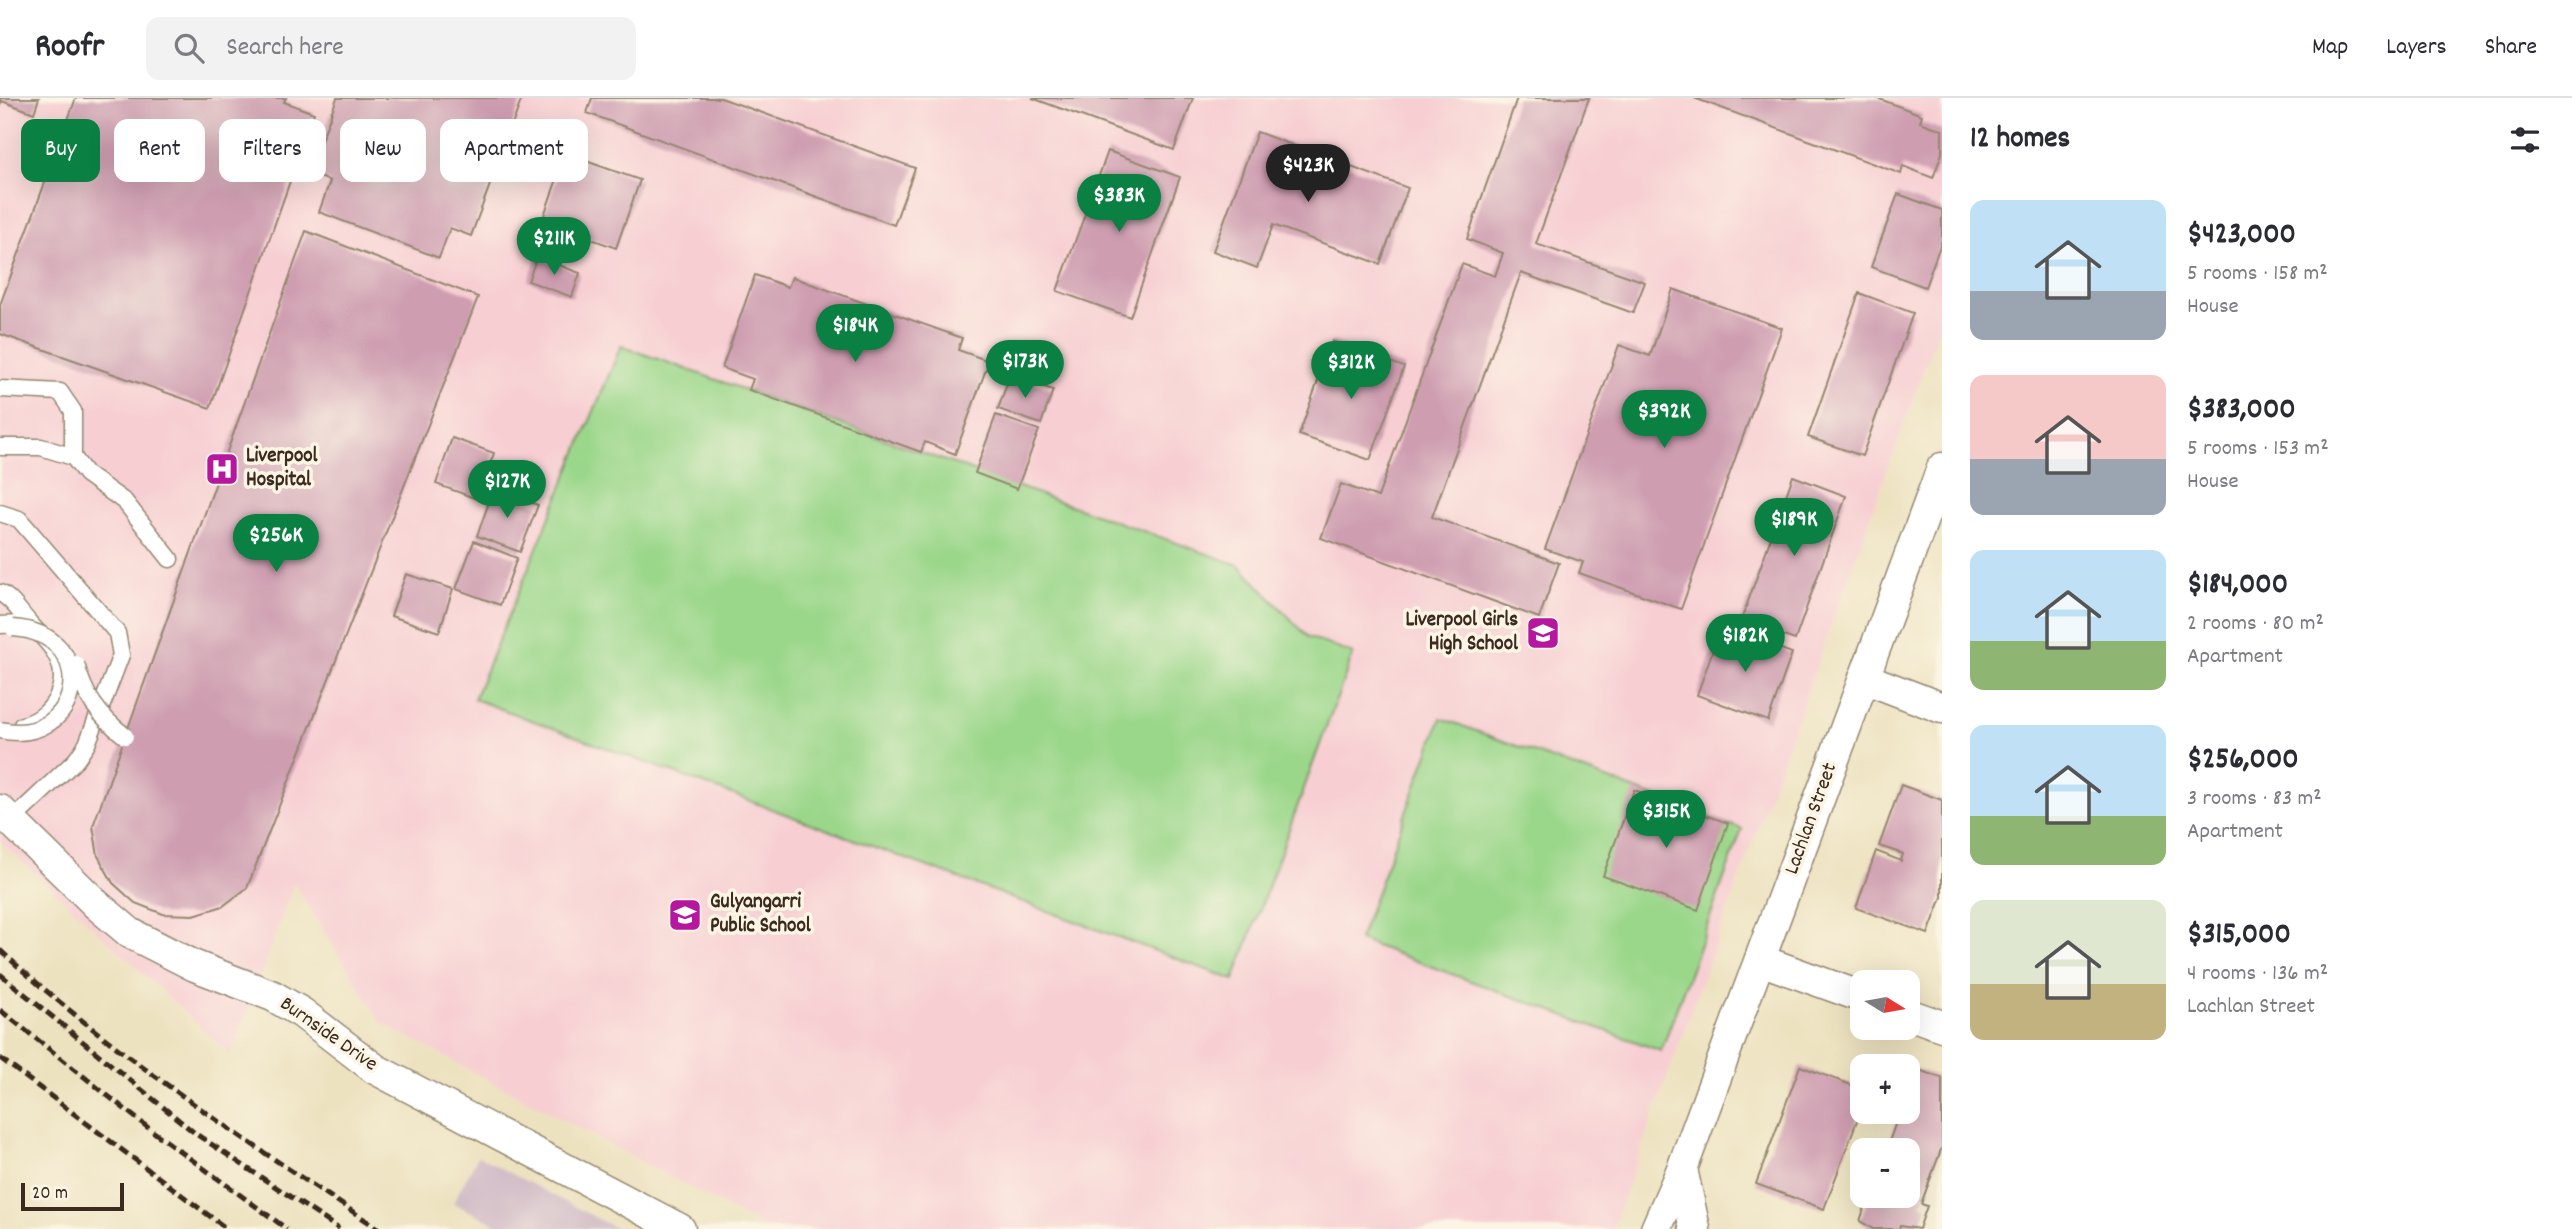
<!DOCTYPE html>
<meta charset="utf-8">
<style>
:root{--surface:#fff;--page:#f2f2f3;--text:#2b2b33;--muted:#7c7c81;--line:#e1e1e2;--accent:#0b8043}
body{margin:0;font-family:Dekko,sans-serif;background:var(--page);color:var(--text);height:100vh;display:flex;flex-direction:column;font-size:26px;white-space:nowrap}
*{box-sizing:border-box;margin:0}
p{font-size:23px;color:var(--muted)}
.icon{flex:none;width:38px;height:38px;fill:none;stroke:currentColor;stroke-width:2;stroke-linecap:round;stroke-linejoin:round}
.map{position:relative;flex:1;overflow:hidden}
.drawer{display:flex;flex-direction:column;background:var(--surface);width:630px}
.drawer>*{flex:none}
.top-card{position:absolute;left:21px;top:21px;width:665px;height:63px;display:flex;gap:14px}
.needle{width:46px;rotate:101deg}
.fabs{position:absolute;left:1850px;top:872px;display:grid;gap:14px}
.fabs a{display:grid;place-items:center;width:70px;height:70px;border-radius:14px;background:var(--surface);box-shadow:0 7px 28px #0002;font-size:35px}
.scale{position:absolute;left:21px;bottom:18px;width:103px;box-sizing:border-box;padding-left:7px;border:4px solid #3b2a1e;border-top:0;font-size:19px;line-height:24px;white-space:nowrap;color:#3b2a1e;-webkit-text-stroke:5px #fcf5e5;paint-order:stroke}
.price{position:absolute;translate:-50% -60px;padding:0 16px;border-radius:24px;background:var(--accent);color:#fff;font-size:23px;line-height:46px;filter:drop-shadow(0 2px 4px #0008)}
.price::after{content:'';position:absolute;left:50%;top:42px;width:21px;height:16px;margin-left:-10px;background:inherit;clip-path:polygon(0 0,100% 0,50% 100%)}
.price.active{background:#222;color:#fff}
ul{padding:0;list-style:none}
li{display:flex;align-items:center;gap:21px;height:175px;padding:0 28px}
li span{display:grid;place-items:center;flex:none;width:196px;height:140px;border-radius:14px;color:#555}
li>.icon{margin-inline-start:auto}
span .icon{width:84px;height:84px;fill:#fffc;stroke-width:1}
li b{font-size:30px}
h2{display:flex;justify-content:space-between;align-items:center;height:84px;padding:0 28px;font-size:30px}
.chip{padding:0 24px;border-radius:14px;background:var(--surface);box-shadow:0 7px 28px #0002;font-size:24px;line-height:63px}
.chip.active{background:var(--accent);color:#fff}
header{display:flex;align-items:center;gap:42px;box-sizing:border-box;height:98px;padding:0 35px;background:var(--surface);border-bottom:2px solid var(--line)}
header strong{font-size:33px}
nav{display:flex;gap:38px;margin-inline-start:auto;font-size:24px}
.search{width:490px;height:63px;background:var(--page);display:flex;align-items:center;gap:18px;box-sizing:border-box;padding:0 24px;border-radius:14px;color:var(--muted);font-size:26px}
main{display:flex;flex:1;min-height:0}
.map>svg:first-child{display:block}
.built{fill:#f7cfd3}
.industrial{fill:#d2bdc7}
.green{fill:#9bd78b;stroke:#6b8054;stroke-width:2}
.building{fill:#ce9db0}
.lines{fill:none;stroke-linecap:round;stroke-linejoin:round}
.lane-casing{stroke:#94866f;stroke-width:19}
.street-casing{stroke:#94866f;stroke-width:33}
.lane{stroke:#fff;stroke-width:16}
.street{stroke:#fff;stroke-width:30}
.rail{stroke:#3b2a1e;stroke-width:5;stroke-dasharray:10 5;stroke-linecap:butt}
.lane-bridge-casing{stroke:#94866f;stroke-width:19;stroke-linecap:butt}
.lane-bridge{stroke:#fff;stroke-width:16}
.labels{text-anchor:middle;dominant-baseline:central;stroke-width:7;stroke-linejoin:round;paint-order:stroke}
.poi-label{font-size:21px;font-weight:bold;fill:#3b2a1e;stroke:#fcf5e5;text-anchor:start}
.street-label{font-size:21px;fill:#3b2a1e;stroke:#fcf5e5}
</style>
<header>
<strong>Roofr</strong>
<div class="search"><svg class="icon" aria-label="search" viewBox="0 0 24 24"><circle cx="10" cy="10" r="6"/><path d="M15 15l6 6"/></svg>Search here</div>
<nav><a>Map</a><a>Layers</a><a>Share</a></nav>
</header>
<main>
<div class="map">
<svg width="1942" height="1131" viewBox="0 0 1942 1131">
<rect width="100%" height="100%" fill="#fcf5e5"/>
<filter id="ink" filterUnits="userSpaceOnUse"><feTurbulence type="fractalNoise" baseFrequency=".0143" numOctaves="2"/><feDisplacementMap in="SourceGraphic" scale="14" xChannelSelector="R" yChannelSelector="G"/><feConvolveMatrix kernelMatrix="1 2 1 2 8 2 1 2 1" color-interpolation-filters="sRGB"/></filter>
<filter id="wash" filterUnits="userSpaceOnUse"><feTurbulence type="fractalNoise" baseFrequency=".00686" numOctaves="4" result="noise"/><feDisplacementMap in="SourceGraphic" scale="28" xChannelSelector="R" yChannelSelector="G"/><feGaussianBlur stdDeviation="1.57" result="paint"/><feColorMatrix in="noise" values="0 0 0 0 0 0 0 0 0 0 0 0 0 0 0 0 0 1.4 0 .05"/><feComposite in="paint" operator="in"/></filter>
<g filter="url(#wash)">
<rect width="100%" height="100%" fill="#ede2c0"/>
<!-- built -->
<polygon class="built" points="0,0 1942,0 1942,221 1612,1131 768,1131 382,925 294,785 231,957 0,743"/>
<!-- industrial -->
<polygon class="industrial" points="478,1058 617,1131 506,1131 453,1105"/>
<!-- green -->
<g class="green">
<polygon points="621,248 1239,467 1308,539 1353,556 1234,882 474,601"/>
<polygon points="1441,620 1742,731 1661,953 1359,842"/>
</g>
<g id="blocks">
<!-- building -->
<g class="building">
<polygon points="0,0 39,0 34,15 2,3 0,8"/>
<polygon points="76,0 286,0 284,4 314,15 210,310 0,236 0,207"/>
<polygon points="337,0 522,0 471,138 450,130 439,160 319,114 330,83 309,75"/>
<polygon points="592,0 721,0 915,70 894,127 587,15"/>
<polygon points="1032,0 1193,0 1174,52"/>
<polygon points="1517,0 1589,0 1536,146 1645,184 1633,215 1521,175 1432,419 1559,465 1539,520 1321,440 1341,386 1378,399 1462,166 1495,178 1503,155 1467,141"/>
<polygon points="1694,0 1877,0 1922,17 1920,24 1942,32 1942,55 1933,80 1903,68 1901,76"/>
<polygon points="1257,34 1408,90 1380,166 1273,127 1257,170 1213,153"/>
<polygon points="1108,53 1180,79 1130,219 1057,193"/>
<polygon points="566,56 640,82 616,150 542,123"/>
<polygon points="1898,96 1942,112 1942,142 1925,189 1871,169"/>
<polygon points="306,133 478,199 247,790 223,808 194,817 163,816 135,805 113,785 98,758 93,728"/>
<polygon points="537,159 580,175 572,199 528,183"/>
<polygon points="755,177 788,189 792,179 962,240 958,252 989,263 955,356 925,344 921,354 749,292 753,281 722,270"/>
<polygon points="1673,191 1782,230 1681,511 1579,475 1583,464 1545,451 1619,247 1650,258"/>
<polygon points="1859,195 1913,215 1862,358 1808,339"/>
<polygon points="1332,243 1404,269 1370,362 1299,337"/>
<polygon points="1010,277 1053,292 1041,326 998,311"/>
<polygon points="996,317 1039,332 1017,391 975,375"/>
<polygon points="452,340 494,355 477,401 436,386"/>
<polygon points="1793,378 1846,398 1795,542 1741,523"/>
<polygon points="494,390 538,407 520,454 477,438"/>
<polygon points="474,443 517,460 500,507 456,491"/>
<polygon points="406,476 453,491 439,534 391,518"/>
<polygon points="1721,529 1792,555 1768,623 1697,597"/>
<polygon points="1901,687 1942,702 1942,799 1928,836 1856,810 1876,753 1901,763 1903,756 1879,748"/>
<polygon points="1634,692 1728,725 1698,812 1603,778"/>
<polygon points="1800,968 1862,991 1862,1009 1824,1111 1756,1086"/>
<polygon points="1913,970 1942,980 1942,1049 1921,1106 1927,1108 1919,1131 1900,1128 1899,1131 1873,1131 1860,1123 1869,1097 1908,1097 1908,1052 1886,1052 1900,1013 1908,1013 1908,985"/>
</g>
</g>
</g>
<g filter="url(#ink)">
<use href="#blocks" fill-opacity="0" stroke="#94866f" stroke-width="2"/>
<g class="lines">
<defs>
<g id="lane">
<polyline points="0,291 60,294 73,313 73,359"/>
<polyline points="0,349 41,349 73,359 86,376 125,404 170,461"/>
<polyline points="0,415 19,421 117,535 121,557 87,646 76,662 11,723"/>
<path d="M 0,495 C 11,500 19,513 27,522 C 36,533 48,543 55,555 C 73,584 53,621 22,627"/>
<polyline points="0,527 20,526"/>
</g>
<g id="street">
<polyline points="1864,580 1942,610"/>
<polyline points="0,712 97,807 130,835 195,868 273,898 302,915 375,971 680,1131"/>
<polyline points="1760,862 1862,899"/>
<polyline points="1908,916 1942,928"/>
<polyline points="1682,1071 1695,1131"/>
<polyline points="1656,1131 1682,1071 1942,370"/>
</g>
</defs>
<!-- lane casing -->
<use href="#lane" class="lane-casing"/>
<!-- street casing -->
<use href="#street" class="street-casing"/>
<!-- lane -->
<use href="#lane" class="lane"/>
<!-- street -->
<use href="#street" class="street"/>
<!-- rail -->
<g class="rail">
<path d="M 0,852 C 115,958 248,1044 379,1131"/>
<polyline points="0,876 196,1036 339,1131"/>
<polyline points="0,912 151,1032 287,1131"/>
<polyline points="0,960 227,1131"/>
</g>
<defs>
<g id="lane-bridge">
<path d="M 76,566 C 84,598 99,618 125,638"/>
<path d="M 0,632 C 83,650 102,536 13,530"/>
</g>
</defs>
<!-- lane-bridge casing -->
<use href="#lane-bridge" class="lane-bridge-casing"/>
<!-- lane-bridge -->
<use href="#lane-bridge" class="lane-bridge"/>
</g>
</g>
<!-- icons -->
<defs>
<symbol id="hospital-square" viewBox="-11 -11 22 22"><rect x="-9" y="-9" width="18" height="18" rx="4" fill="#b5179e" stroke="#fcf5e5"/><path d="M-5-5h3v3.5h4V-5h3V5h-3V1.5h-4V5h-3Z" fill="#fff"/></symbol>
<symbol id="school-square" viewBox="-11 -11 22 22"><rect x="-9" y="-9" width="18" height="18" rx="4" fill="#b5179e" stroke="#fcf5e5"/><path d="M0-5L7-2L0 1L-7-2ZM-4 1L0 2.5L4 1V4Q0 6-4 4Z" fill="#fff"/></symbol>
</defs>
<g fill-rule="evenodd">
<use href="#hospital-square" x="203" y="352" width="38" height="38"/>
<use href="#school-square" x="1524" y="516" width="38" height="38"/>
<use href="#school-square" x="666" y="798" width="38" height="38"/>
</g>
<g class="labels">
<!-- poi labels -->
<g class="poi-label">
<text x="246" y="359">Liverpool<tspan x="246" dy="24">Hospital</tspan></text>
<text x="1518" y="523" text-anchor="end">Liverpool Girls<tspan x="1518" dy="24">High School</tspan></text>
<text x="710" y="805">Gulyangarri<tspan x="710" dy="24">Public School</tspan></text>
</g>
<!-- street labels -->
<g class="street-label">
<text transform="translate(1812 721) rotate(-70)">Lachlan Street</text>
<text transform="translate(328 937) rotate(35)">Burnside Drive</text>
</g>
</g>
</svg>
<div class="fabs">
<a><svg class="needle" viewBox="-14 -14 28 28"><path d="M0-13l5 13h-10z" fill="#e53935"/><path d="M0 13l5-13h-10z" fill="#7c7c81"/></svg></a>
<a>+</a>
<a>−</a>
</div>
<div class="scale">20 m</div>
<b class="price active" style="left:1308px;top:106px">$423K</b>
<b class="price" style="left:1119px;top:136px">$383K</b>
<b class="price" style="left:554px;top:179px">$211K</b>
<b class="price" style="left:855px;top:266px">$184K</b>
<b class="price" style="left:1025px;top:302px">$173K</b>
<b class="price" style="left:1351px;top:303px">$312K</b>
<b class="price" style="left:1664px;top:352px">$392K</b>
<b class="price" style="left:507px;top:422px">$127K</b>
<b class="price" style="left:1794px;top:460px">$189K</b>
<b class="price" style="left:276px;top:476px">$256K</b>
<b class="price" style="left:1745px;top:576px">$182K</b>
<b class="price" style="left:1666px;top:752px">$315K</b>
<div class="top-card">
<a class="chip active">Buy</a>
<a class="chip">Rent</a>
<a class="chip">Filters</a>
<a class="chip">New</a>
<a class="chip">Apartment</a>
</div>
</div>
<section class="drawer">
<h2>12 homes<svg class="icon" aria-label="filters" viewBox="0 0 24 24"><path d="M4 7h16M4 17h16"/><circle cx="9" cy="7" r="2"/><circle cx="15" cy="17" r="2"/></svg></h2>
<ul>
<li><span style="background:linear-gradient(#bfe0f5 65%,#9aa5b1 0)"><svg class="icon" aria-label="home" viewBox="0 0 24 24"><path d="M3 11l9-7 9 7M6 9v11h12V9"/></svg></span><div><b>$423,000</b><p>5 rooms · 158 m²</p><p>House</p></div></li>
<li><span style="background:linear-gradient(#f6c9c9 60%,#9aa5b1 0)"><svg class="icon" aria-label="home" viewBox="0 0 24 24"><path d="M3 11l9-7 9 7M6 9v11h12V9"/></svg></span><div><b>$383,000</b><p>5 rooms · 153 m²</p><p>House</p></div></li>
<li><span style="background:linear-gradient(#bfe0f5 65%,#8fb573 0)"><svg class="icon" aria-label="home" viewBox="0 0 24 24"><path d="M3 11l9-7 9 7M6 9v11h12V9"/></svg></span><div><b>$184,000</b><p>2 rooms · 80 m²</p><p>Apartment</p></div></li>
<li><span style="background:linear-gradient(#bfe0f5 65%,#8fb573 0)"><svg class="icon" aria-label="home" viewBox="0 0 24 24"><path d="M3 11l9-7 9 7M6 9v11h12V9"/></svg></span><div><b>$256,000</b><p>3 rooms · 83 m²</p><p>Apartment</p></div></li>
<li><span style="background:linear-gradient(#dfe7d0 60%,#c2b280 0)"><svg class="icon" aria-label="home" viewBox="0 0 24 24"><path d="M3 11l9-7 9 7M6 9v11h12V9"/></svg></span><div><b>$315,000</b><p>4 rooms · 136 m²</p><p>Lachlan Street</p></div></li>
</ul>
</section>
</main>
